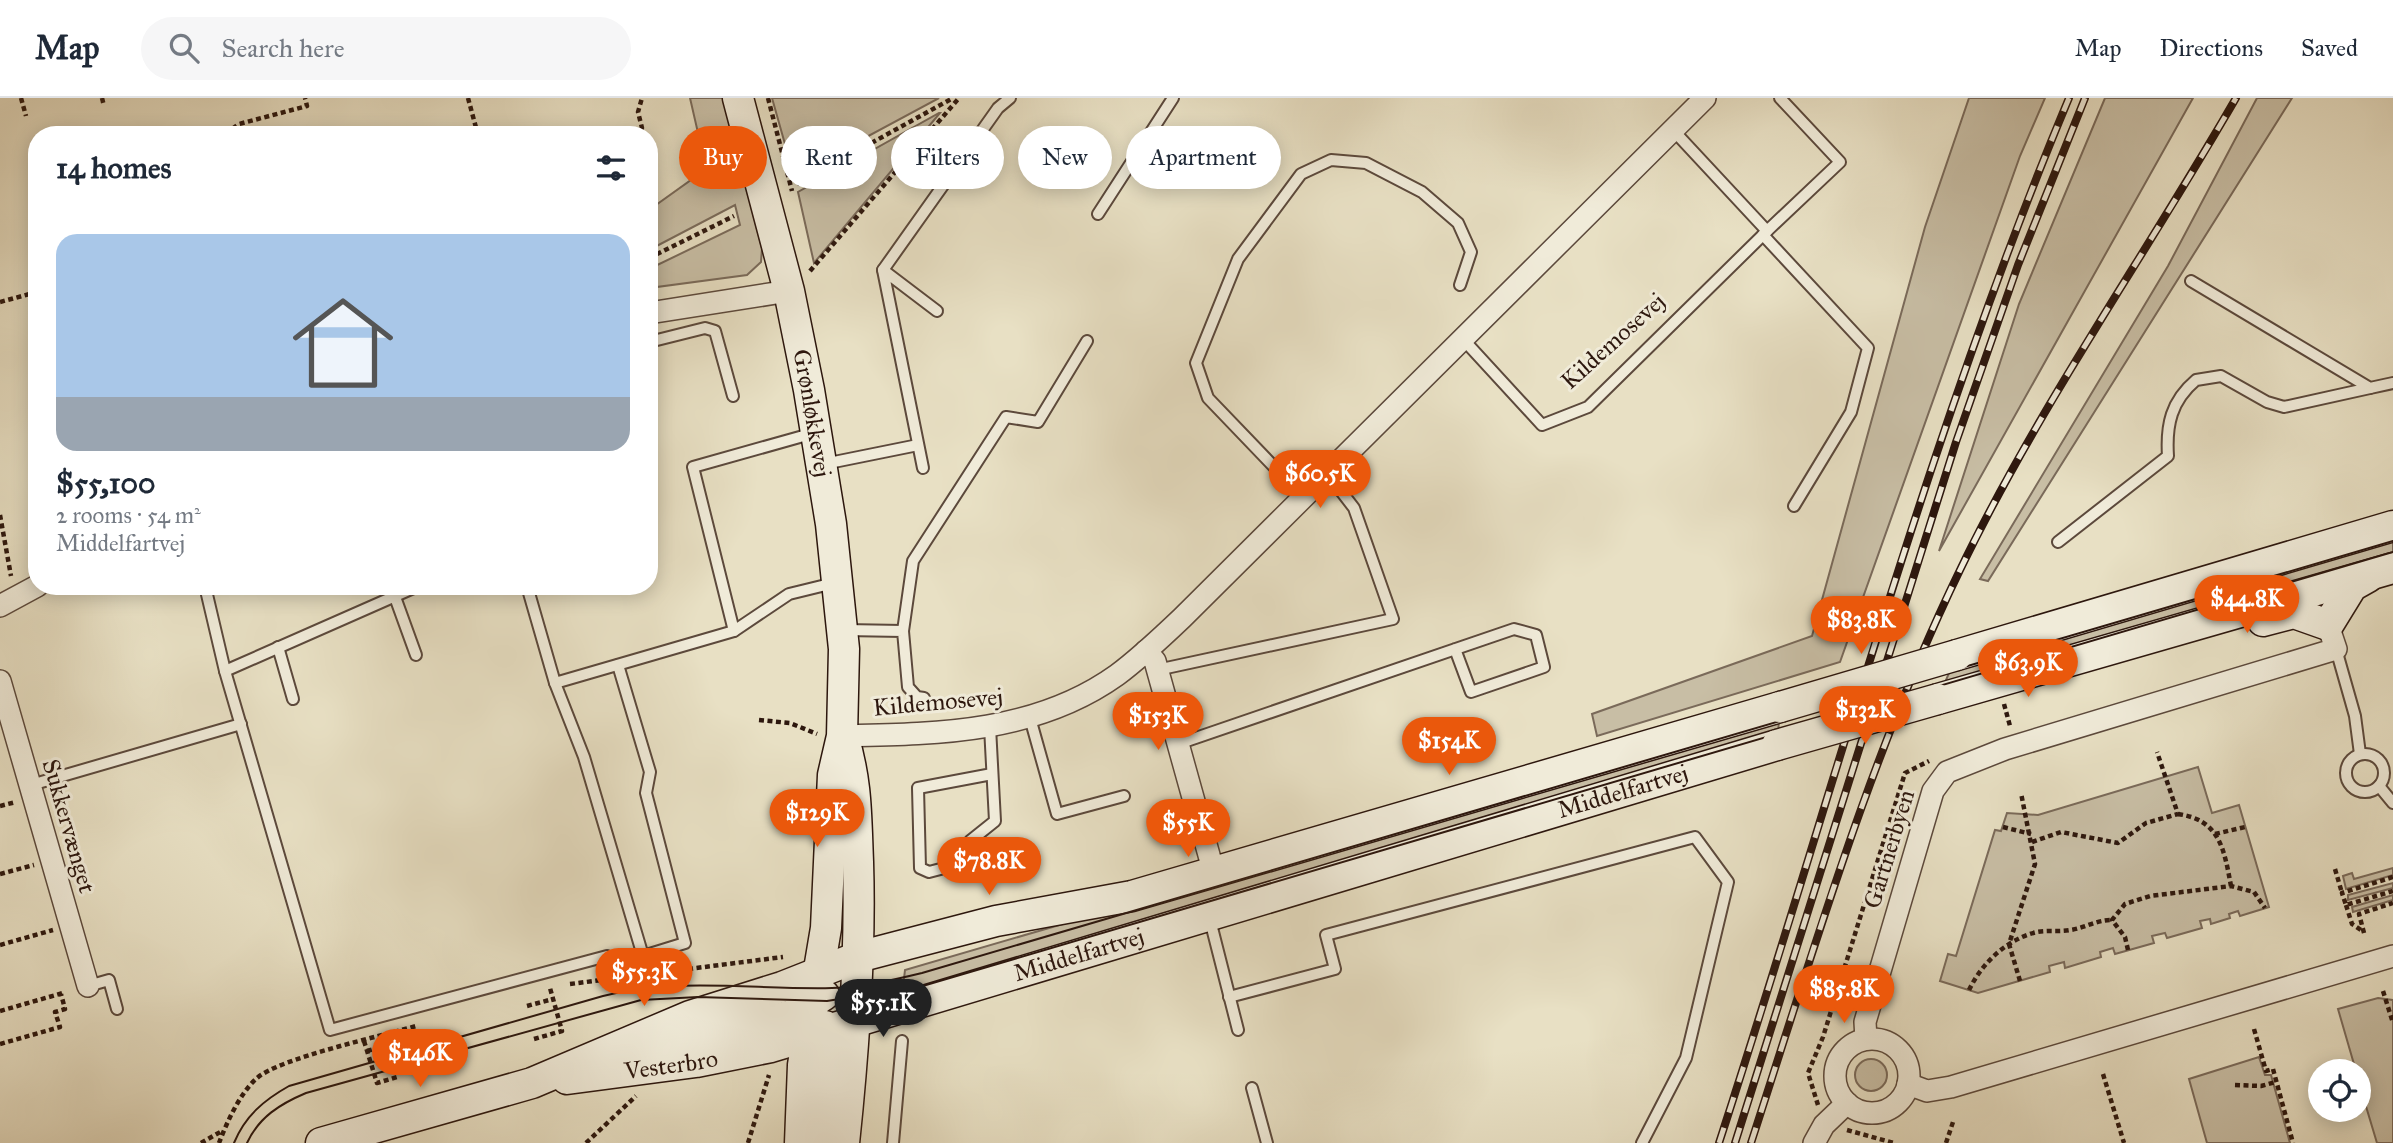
<!DOCTYPE html>
<meta charset="utf-8">
<style>
:root{--surface:#fff;--page:#f6f6f7;--text:#1f2937;--muted:#747a83;--line:#e0e1e3;--accent:#ea580c}
body{margin:0;font-family:"IM FELL Great Primer",serif;background:var(--page);color:var(--text);height:100vh;display:flex;flex-direction:column;font-size:26px;white-space:nowrap}
*{box-sizing:border-box;margin:0}
p{font-size:23px;color:var(--muted)}
.icon{flex:none;width:38px;height:38px;fill:none;stroke:currentColor;stroke-width:2;stroke-linecap:round;stroke-linejoin:round}
.map{position:relative;flex:1;overflow:hidden}
.sheet{position:absolute;left:28px;top:28px;width:630px;height:469px;display:flex;flex-direction:column;background:var(--surface);border-radius:28px;box-shadow:0 4px 18px #0003}
.sheet>*{flex:none}
.hud{position:absolute;left:679px;top:28px;width:665px;height:63px;display:flex;gap:14px}
.tools{position:absolute;left:2308px;top:961px;display:grid;gap:14px}
.tools a{display:grid;place-items:center;width:63px;height:63px;border-radius:50%;background:var(--surface);box-shadow:0 4px 18px #0003;font-size:35px}
.price{position:absolute;translate:-50% -60px;padding:0 16px;border-radius:24px;background:var(--accent);color:#fff;font-size:23px;line-height:46px;filter:drop-shadow(0 2px 4px #0008)}
.price::after{content:'';position:absolute;left:50%;top:42px;width:21px;height:16px;margin-left:-10px;background:inherit;clip-path:polygon(0 0,100% 0,50% 100%)}
.price.current{background:#222;color:#fff}
ul{padding:0;list-style:none}
li{display:grid;align-content:center;gap:14px;height:371px;padding:0 28px}
li+li{border-top:2px solid var(--line)}
li span{display:grid;place-items:center;height:217px;border-radius:21px;color:#555}
li>.icon{margin-inline-start:auto}
span .icon{width:126px;height:126px;fill:#fffc;stroke-width:1}
li b{font-size:30px}
h2{display:flex;justify-content:space-between;align-items:center;height:84px;padding:0 28px;font-size:30px}
.chip{padding:0 24px;border-radius:32px;background:var(--surface);box-shadow:0 4px 18px #0003;font-size:24px;line-height:63px}
.chip.current{background:var(--accent);color:#fff}
header{display:flex;align-items:center;gap:42px;box-sizing:border-box;height:98px;padding:0 35px;background:var(--surface);border-bottom:2px solid var(--line)}
header strong{font-size:33px}
nav{display:flex;gap:38px;margin-inline-start:auto;font-size:24px}
.search{width:490px;height:63px;background:var(--page);display:flex;align-items:center;gap:18px;box-sizing:border-box;padding:0 24px;border-radius:38px;color:var(--muted);font-size:26px}
.map>svg:first-child{display:block}
.green{fill:#c8bea5;stroke:#7a6a5a;stroke-width:2}
.lines{fill:none;stroke-linecap:round;stroke-linejoin:round}
.lane-casing{stroke:#5c493c;stroke-width:14}
.street-casing{stroke:#5c493c;stroke-width:24}
.secondary-casing{stroke:#2d170e;stroke-width:33}
.path{stroke:#2d170e;stroke-width:4.5;stroke-dasharray:5 3.5;stroke-linecap:butt}
.lane{stroke:#f0ebd9;stroke-width:10}
.street{stroke:#f0ebd9;stroke-width:21}
.secondary{stroke:#f0ebd9;stroke-width:30}
.tram{stroke:#2d170e;stroke-width:2}
.rail-casing{stroke:#2d170e;stroke-width:8}
.rail{stroke:#f0ebd9;stroke-width:5;stroke-dasharray:16;stroke-linecap:butt}
.secondary-bridge-casing{stroke:#2d170e;stroke-width:33;stroke-linecap:butt}
.secondary-bridge{stroke:#f0ebd9;stroke-width:30}
.labels{text-anchor:middle;dominant-baseline:central;stroke-width:6;stroke-linejoin:round;paint-order:stroke}
.street-label{font-size:24px;fill:#2d170e;stroke:#f0ebd9}
</style>
<header>
<strong>Map</strong>
<div class="search"><svg class="icon" aria-label="search" viewBox="0 0 24 24"><circle cx="10" cy="10" r="6"/><path d="M15 15l6 6"/></svg>Search here</div>
<nav><a>Map</a><a>Directions</a><a>Saved</a></nav>
</header>
<div class="map">
<svg width="2393" height="1045" viewBox="0 0 2393 1045">
<rect width="100%" height="100%" fill="#e8e0c4"/>
<filter id="stains"><feTurbulence type="fractalNoise" baseFrequency=".00286" numOctaves="4"/><feColorMatrix values="0 0 0 0 .2 0 0 0 0 .09 0 0 0 0 .02 0 0 0 .5 -.17"/></filter>
<radialGradient id="worn" r=".72"><stop offset=".6" stop-color="#630" stop-opacity="0"/><stop offset="1" stop-color="#630" stop-opacity=".3"/></radialGradient>
<!-- green -->
<g class="green">
<polygon points="690,0 723,0 762,150 761,164 747,177 649,190 649,171 740,127 735,107 649,152 649,112 695,79 704,61"/>
<polygon points="772,0 939,0 794,78"/>
<polygon points="1969,0 2045,0 2020,58 1840,564 1597,638 1592,616 1812,538 1925,129"/>
<polygon points="2105,0 2193,0 1939,453 2019,206"/>
<polygon points="2257,0 2292,0 1988,483 1980,481 2168,168"/>
<polygon points="939,15 940,15 814,165 798,94"/>
<polygon points="2393,435 2393,461 1942,592 1953,565"/>
<polygon points="1779,617 1778,641 902,898 905,872"/>
<polygon points="2198,669 2212,715 2239,707 2269,809 2240,818 2238,813 2229,816 2230,820 2211,826 2210,821 2200,823 2202,830 2167,840 2165,835 2152,838 2154,845 2115,856 2113,850 2100,854 2101,859 2065,870 2064,864 2049,868 2050,874 1978,895 1940,883 1948,856 1956,858 1995,732 2001,733 2007,715 2038,717"/>
<polygon points="2393,770 2393,777 2346,791 2343,778 2352,775 2354,781"/>
<polygon points="2393,785 2393,790 2348,802 2348,797"/>
<polygon points="2393,797 2393,802 2353,814 2352,809"/>
<polygon points="2378,900 2393,902 2393,1045 2377,1045 2359,985 2359,973 2356,973 2338,911"/>
<polygon points="2259,959 2265,977 2271,977 2290,1045 2207,1045 2189,981"/>
<circle cx="1871" cy="977" r="16"/>
</g>
<g class="lines">
<defs>
<g id="lane">
<polyline points="1673,32 1767,133 1840,64 1780,0"/>
<polyline points="1098,116 1173,0"/>
<polyline points="1763,137 1868,250 1851,314 1794,408"/>
<polyline points="883,172 998,10 1010,0"/>
<polyline points="2191,183 2370,290 2393,285"/>
<polyline points="1462,240 1542,327 1588,309 1767,133"/>
<polyline points="649,244 705,230 715,233 733,298"/>
<polyline points="824,366 918,347"/>
<polyline points="923,370 883,172 937,213"/>
<polyline points="1303,399 1208,300 1196,265 1238,161 1301,76 1331,62 1366,65 1422,94 1458,125 1471,154 1460,187"/>
<path d="M 2058,444 L 2168,358 C 2166,327 2171,303 2196,282 L 2221,278 L 2267,304 L 2284,309 L 2370,290"/>
<polyline points="205,488 225,573 330,932 607,858"/>
<polyline points="527,488 555,585 584,659 643,858 685,845 646,695 650,674 618,567"/>
<polyline points="395,499 416,557"/>
<polyline points="845,532 903,533 908,589 917,599 924,600"/>
<polyline points="734,533 693,369 814,335"/>
<polyline points="903,533 913,463 1006,319 1038,324 1087,243"/>
<polyline points="278,549 293,601"/>
<polyline points="2336,551 2355,618 2360,656"/>
<polyline points="1157,572 1393,521 1354,410 1327,375"/>
<polyline points="225,573 418,488"/>
<polyline points="555,585 734,533 789,496 834,485"/>
<polyline points="1030,620 1057,716 1124,698"/>
<polyline points="990,629 995,723 970,743 952,768 929,774 920,770 918,690 992,676"/>
<polyline points="1178,646 1514,531 1536,537 1544,569 1471,594 1455,551"/>
<circle cx="2365" cy="675" r="19"/>
<polyline points="31,687 241,626"/>
<polyline points="2379,688 2393,705"/>
<polyline points="1209,818 1238,932"/>
<polyline points="88,888 109,882 117,911"/>
<polyline points="1229,899 1335,871 1326,837 1695,739 1728,784 1686,960 1642,1045"/>
<polyline points="1252,990 1267,1045"/>
<polyline points="893,1045 902,943"/>
</g>
<g id="street">
<polyline points="649,215 789,193"/>
<polyline points="0,508 37,488"/>
<polyline points="1146,553 1155,563 1214,775"/>
<polyline points="0,583 88,888"/>
<path d="M 842,638 C 938,636 1036,635 1117,577 C 1140,560 1161,540 1182,520 L 1705,0"/>
<polyline points="1866,941 1865,924 1933,693 1947,674 2005,651 2336,551 2328,527"/>
<circle cx="1872" cy="978" r="37"/>
<polyline points="1908,986 1927,993 1951,989 2393,858"/>
<polyline points="1814,1045 1824,1027 1847,1005"/>
</g>
<g id="secondary">
<path id="s1" d="M 738,0 L 789,193 L 809,292 L 831,426 L 844,551 L 842,638 L 833,677 L 826,830 L 803,967 L 800,1045"/>
<polyline points="2263,523 2294,515 2328,527 2352,488 2368,479"/>
<polyline points="1957,557 2393,428"/>
<polyline points="1938,601 2393,470"/>
<path d="M 843,638 C 857,684 856,716 858,764 C 861,858 854,951 844,1045"/>
<polyline points="643,955 792,917 824,897"/>
<path id="s2" d="M 567,981 L 696,964 L 771,949 L 1777,647"/>
<polyline points="321,1045 532,985 690,918 782,889 858,859 996,823 1132,798 1780,609"/>
<polyline points="820,1045 825,928"/>
</g>
</defs>
<!-- lane casing -->
<use href="#lane" class="lane-casing"/>
<!-- street casing -->
<use href="#street" class="street-casing"/>
<!-- secondary casing -->
<use href="#secondary" class="secondary-casing"/>
<!-- path -->
<g class="path">
<polyline points="21,0 26,18"/>
<polyline points="102,0 104,8"/>
<polyline points="468,0 478,37"/>
<polyline points="768,0 792,93"/>
<polyline points="230,37 229,33 239,26 307,8 305,0"/>
<polyline points="616,37 642,30 638,14 642,0"/>
<polyline points="797,86 953,0"/>
<polyline points="649,160 734,118"/>
<polyline points="810,173 959,0"/>
<polyline points="0,204 37,194"/>
<polyline points="0,417 11,478"/>
<polyline points="2004,606 2010,628"/>
<polyline points="759,622 790,625 817,636"/>
<polyline points="0,708 16,704"/>
<path d="M 2178,716 C 2220,722 2224,751 2231,788"/>
<polyline points="2003,729 2031,736"/>
<polyline points="2215,736 2245,729"/>
<polyline points="2032,744 2061,734 2118,745 2146,725 2178,716 2157,654"/>
<polyline points="2335,771 2342,795"/>
<polyline points="0,776 34,767"/>
<polyline points="2393,779 2342,795 2346,807 2393,793"/>
<polyline points="2346,807 2352,826 2364,834"/>
<polyline points="2364,835 2359,816 2393,805"/>
<polyline points="0,847 53,832"/>
<polyline points="2128,852 2125,839 2112,822 2125,806 2150,798 2231,788 2254,794 2265,810"/>
<polyline points="2020,883 2009,846 2035,766 2021,695"/>
<polyline points="570,886 783,859"/>
<path d="M 1969,892 C 1982,865 2007,841 2037,834 C 2048,832 2059,834 2070,832 C 2085,830 2096,822 2112,822"/>
<polyline points="2383,893 2393,925"/>
<polyline points="527,908 553,901"/>
<polyline points="0,913 63,895"/>
<polyline points="2254,931 2266,973 2273,971 2293,1045"/>
<polyline points="534,941 562,933 550,890"/>
<polyline points="364,943 377,985 397,979"/>
<polyline points="0,946 60,929 55,914 65,911 61,896"/>
<polyline points="367,953 390,946"/>
<polyline points="2103,976 2124,1045"/>
<polyline points="2235,987 2261,988 2276,984"/>
<polyline points="1818,1007 1808,975 1823,939 1905,675 1929,663"/>
<polyline points="1847,1032 1894,1045"/>
<polyline points="201,1045 222,1033"/>
<path d="M 219,1045 C 227,1024 240,995 257,980 C 280,960 382,938 416,928"/>
<polyline points="586,1045 636,998"/>
<polyline points="748,1045 769,977"/>
<polyline points="1946,1045 1954,1021"/>
</g>
<!-- lane -->
<use href="#lane" class="lane"/>
<!-- street -->
<use href="#street" class="street"/>
<!-- secondary -->
<use href="#secondary" class="secondary"/>
<!-- tram -->
<g class="tram">
<path d="M 234,1045 C 245,1018 264,1002 289,988 L 603,898 C 678,879 756,892 832,890 C 863,889 893,882 922,875 L 2393,443"/>
<path d="M 247,1045 C 259,1019 280,1006 306,995 L 641,902 L 698,899 L 827,903 L 926,887 L 2393,454"/>
</g>
<defs>
<g id="rail">
<path d="M 1719,1045 C 1833,696 1927,339 2069,0"/>
<polyline points="1735,1045 1956,344 2018,167 2085,0"/>
<path d="M 1751,1045 C 1814,851 1871,655 1960,472 C 2039,308 2145,158 2236,0"/>
</g>
</defs>
<!-- rail casing -->
<use href="#rail" class="rail-casing"/>
<!-- rail -->
<use href="#rail" class="rail"/>
<defs>
<g id="secondary-bridge">
<polyline points="1780,609 1957,557"/>
<polyline points="1777,647 1938,601"/>
</g>
</defs>
<!-- secondary-bridge casing -->
<use href="#secondary-bridge" class="secondary-bridge-casing"/>
<!-- secondary-bridge -->
<use href="#secondary-bridge" class="secondary-bridge"/>
</g>
<g class="labels">
<!-- street labels -->
<g class="street-label">
<text transform="translate(1613 243) rotate(-42)">Kildemosevej</text>
<text stroke="none"><textPath href="#s1" startOffset="324">Grønløkkevej</textPath></text>
<text transform="translate(938 604) rotate(-5)">Kildemosevej</text>
<text stroke="none"><textPath href="#s2" startOffset="1096">Middelfartvej</textPath></text>
<text transform="translate(69 728) rotate(74)">Sukkervænget</text>
<text transform="translate(1889 751) rotate(-73)">Gartnerbyen</text>
<text stroke="none"><textPath href="#s2" startOffset="528">Middelfartvej</textPath></text>
<text stroke="none"><textPath href="#s2" startOffset="105">Vesterbro</textPath></text>
</g>
</g>
<rect width="100%" height="100%" filter="url(#stains)"/>
<rect width="100%" height="100%" fill="url(#worn)"/>
</svg>
<div class="tools">
<a><svg class="icon" aria-label="locate" viewBox="0 0 24 24"><circle cx="12" cy="12" r="6"/><path d="M12 2v4M12 18v4M2 12h4M18 12h4"/></svg></a>
</div>
<b class="price" style="left:1320px;top:412px">$60.5K</b>
<b class="price" style="left:2247px;top:537px">$44.8K</b>
<b class="price" style="left:1861px;top:558px">$83.8K</b>
<b class="price" style="left:2028px;top:601px">$63.9K</b>
<b class="price" style="left:1865px;top:648px">$132K</b>
<b class="price" style="left:1158px;top:654px">$153K</b>
<b class="price" style="left:1449px;top:679px">$154K</b>
<b class="price" style="left:817px;top:751px">$129K</b>
<b class="price" style="left:1188px;top:761px">$55K</b>
<b class="price" style="left:989px;top:799px">$78.8K</b>
<b class="price" style="left:644px;top:910px">$55.3K</b>
<b class="price" style="left:1844px;top:927px">$85.8K</b>
<b class="price current" style="left:883px;top:941px">$55.1K</b>
<b class="price" style="left:420px;top:991px">$146K</b>
<div class="hud">
<a class="chip current">Buy</a>
<a class="chip">Rent</a>
<a class="chip">Filters</a>
<a class="chip">New</a>
<a class="chip">Apartment</a>
</div>
<section class="sheet">
<h2>14 homes<svg class="icon" aria-label="filters" viewBox="0 0 24 24"><path d="M4 7h16M4 17h16"/><circle cx="9" cy="7" r="2"/><circle cx="15" cy="17" r="2"/></svg></h2>
<ul>
<li><span style="background:linear-gradient(#a9c7e8 75%,#9aa5b1 0)"><svg class="icon" aria-label="home" viewBox="0 0 24 24"><path d="M3 11l9-7 9 7M6 9v11h12V9"/></svg></span><div><b>$55,100</b><p>2 rooms · 54 m²</p><p>Middelfartvej</p></div></li>
</ul>
</section>
</div>
